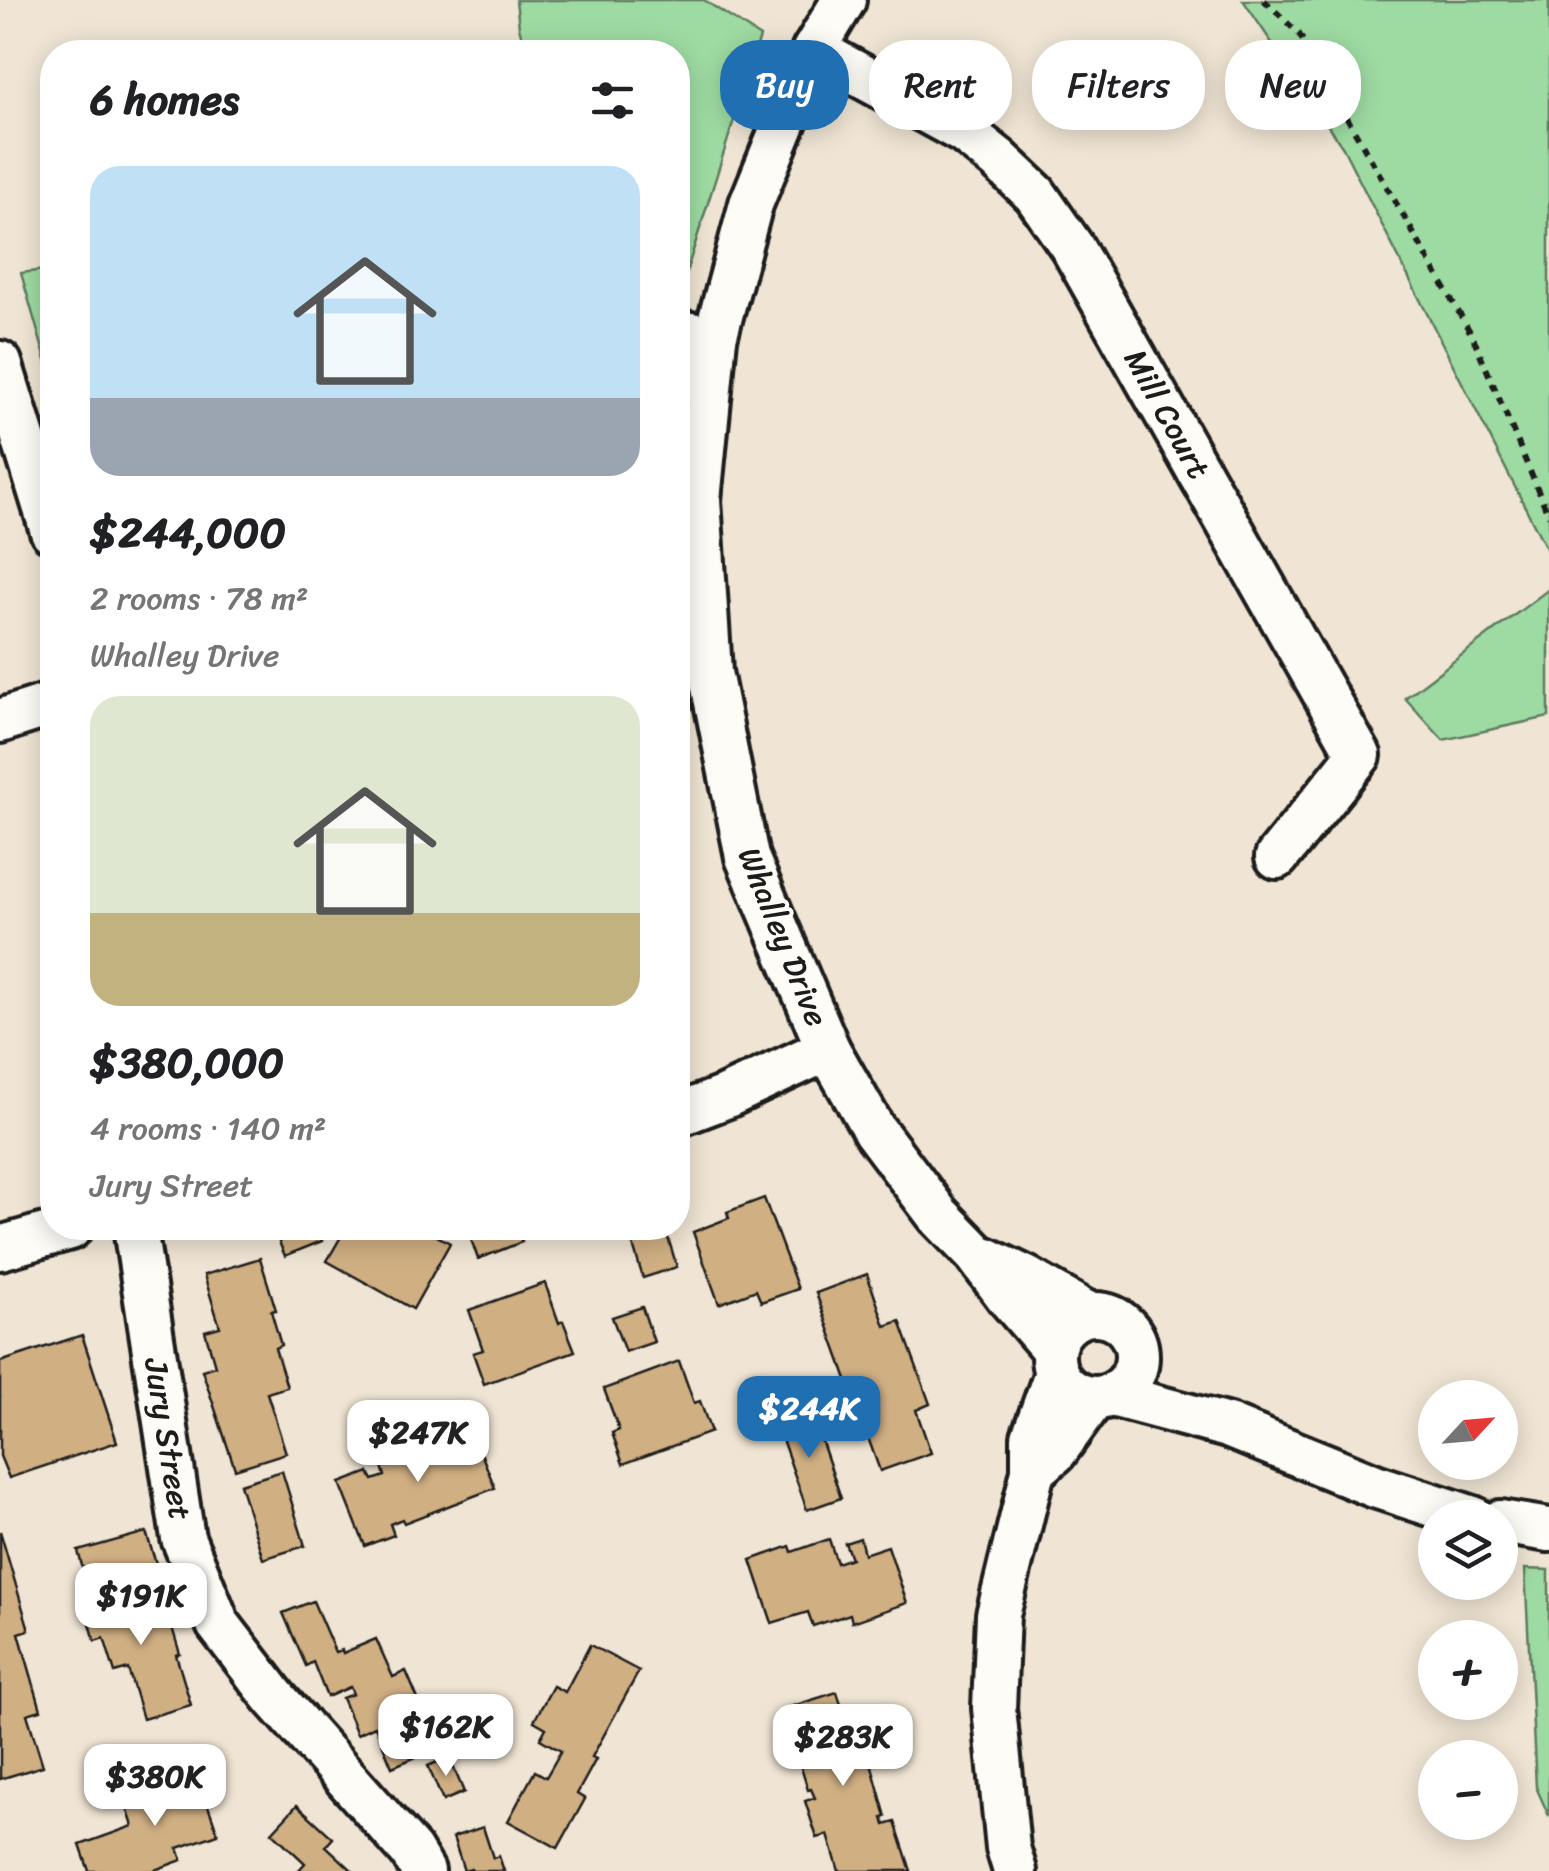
<!DOCTYPE html>
<meta charset="utf-8">
<style>
:root{--surface:#fff;--page:#f2f2f2;--text:#202124;--muted:#757577;--accent:#1f6fb2}
body{margin:0;font-family:Sriracha,sans-serif;background:var(--page);color:var(--text);height:100vh;display:flex;flex-direction:column;font-size:38px;white-space:nowrap}
*{box-sizing:border-box;margin:0}
p{font-size:32px;color:var(--muted)}
.icon{flex:none;width:55px;height:55px;fill:none;stroke:currentColor;stroke-width:2;stroke-linecap:round;stroke-linejoin:round}
.map{position:relative;flex:1;overflow:hidden}
.sheet{position:absolute;left:40px;top:40px;width:650px;height:1200px;display:flex;flex-direction:column;background:var(--surface);border-radius:40px;box-shadow:0 5px 25px #0003}
.sheet>*{flex:none}
.banner{position:absolute;left:720px;top:40px;width:678px;height:90px;display:flex;gap:20px}
.needle{width:65px;rotate:64deg}
.tools{position:absolute;left:1418px;top:1380px;display:grid;gap:20px}
.tools a{display:grid;place-items:center;width:100px;height:100px;border-radius:50%;background:var(--surface);box-shadow:0 5px 25px #0003;font-size:50px}
.price{position:absolute;translate:-50% -85px;padding:0 22px;border-radius:20px;background:#fff;color:#222;font-size:32px;line-height:65px;filter:drop-shadow(0 2px 5px #0008)}
.price::after{content:'';position:absolute;left:50%;top:60px;width:30px;height:22px;margin-left:-15px;background:inherit;clip-path:polygon(0 0,100% 0,50% 100%)}
.price.active{background:var(--accent);color:#fff}
ul{padding:0;list-style:none}
li{display:grid;align-content:center;gap:20px;height:530px;padding:0 50px}
li span{display:grid;place-items:center;height:310px;border-radius:30px;color:#555}
li>.icon{margin-inline-start:auto}
span .icon{width:180px;height:180px;fill:#fffc;stroke-width:1}
li b{font-size:42px}
h2{display:flex;justify-content:space-between;align-items:center;height:120px;padding:0 50px;font-size:42px}
.tag{padding:0 35px;border-radius:40px;background:var(--surface);box-shadow:0 5px 25px #0003;font-size:35px;line-height:90px}
.tag.active{background:var(--accent);color:#fff}
.map>svg:first-child{display:block}
.green{fill:#9edba2;stroke:#5d7c5f;stroke-width:2.5}
.building{fill:#d0af83;stroke:#1c1c1c;stroke-width:2.5}
.lines{fill:none;stroke-linecap:round;stroke-linejoin:round}
.street-casing{stroke:#1c1c1c;stroke-width:50}
.path{stroke:#1c1c1c;stroke-width:6;stroke-dasharray:8 8;stroke-linecap:butt}
.street{stroke:#fdfcf7;stroke-width:42}
.labels{text-anchor:middle;dominant-baseline:central;stroke-width:8;stroke-linejoin:round;paint-order:stroke}
.street-label{font-size:32px;fill:#1c1c1c;stroke:#fdfcf7}
</style>
<div class="map">
<svg width="1549" height="1871" viewBox="0 0 1549 1871">
<rect width="100%" height="100%" fill="#f0e5d4"/>
<filter id="ink" filterUnits="userSpaceOnUse"><feTurbulence type="fractalNoise" baseFrequency=".01" numOctaves="2"/><feDisplacementMap in="SourceGraphic" scale="20" xChannelSelector="R" yChannelSelector="G"/><feConvolveMatrix kernelMatrix="1 2 1 2 8 2 1 2 1" color-interpolation-filters="sRGB"/></filter>
<g filter="url(#ink)">
<!-- green -->
<g class="green">
<polygon points="516,0 704,0 760,37 680,292 678,291 678,52 526,52 519,27"/>
<polygon points="1243,0 1549,0 1549,554 1343,148"/>
<polygon points="52,269 52,381 21,273"/>
<polygon points="1549,589 1549,717 1443,740 1405,698"/>
<polygon points="1525,1569 1549,1570 1549,1816 1536,1787"/>
</g>
<!-- building -->
<g class="building">
<polygon points="764,1198 798,1289 761,1302 756,1290 719,1304 693,1232 729,1218 727,1212"/>
<polygon points="273,1228 316,1228 322,1241 285,1256"/>
<polygon points="346,1228 422,1228 450,1243 413,1309 327,1261"/>
<polygon points="467,1228 517,1228 522,1242 478,1259"/>
<polygon points="654,1228 665,1228 677,1267 643,1278 630,1235"/>
<polygon points="260,1258 276,1310 271,1311 281,1345 275,1348 287,1387 267,1393 286,1453 235,1469 202,1370 215,1366 205,1331 220,1327 204,1275"/>
<polygon points="867,1274 885,1326 900,1321 930,1404 916,1410 931,1453 880,1471 816,1293"/>
<polygon points="545,1283 559,1323 563,1321 575,1351 484,1384 473,1353 483,1350 469,1310"/>
<polygon points="642,1307 654,1342 625,1352 612,1317"/>
<polygon points="82,1335 117,1442 9,1478 0,1456 0,1362"/>
<polygon points="679,1361 694,1403 700,1401 711,1432 623,1464 612,1433 619,1430 604,1389"/>
<polygon points="812,1413 841,1498 807,1510 777,1425"/>
<polygon points="471,1428 495,1488 404,1523 402,1519 390,1524 394,1535 365,1546 340,1483 369,1472 373,1480 385,1476 381,1463"/>
<polygon points="282,1471 305,1546 263,1559 240,1484"/>
<polygon points="0,1531 29,1630 19,1633 41,1710 27,1714 43,1766 0,1779"/>
<polygon points="146,1532 158,1570 89,1591 78,1551"/>
<polygon points="860,1538 864,1554 888,1546 907,1603 852,1622 850,1614 813,1626 808,1612 772,1623 751,1560 790,1546 792,1552 829,1539 837,1563 851,1558 845,1543"/>
<polygon points="149,1583 159,1620 169,1617 180,1654 176,1655 191,1705 143,1719 128,1669 115,1673 104,1638 95,1641 84,1602"/>
<polygon points="313,1601 335,1652 342,1650 343,1653 376,1639 393,1677 406,1671 423,1711 438,1704 447,1725 434,1731 440,1747 392,1767 375,1726 357,1734 342,1698 353,1694 350,1687 327,1697 313,1662 306,1666 283,1613"/>
<polygon points="590,1645 639,1671 592,1757 596,1759 577,1794 585,1799 558,1848 508,1821 535,1771 546,1777 561,1751 540,1739 546,1728 534,1721 553,1686 565,1692"/>
<polygon points="837,1692 854,1745 865,1741 886,1817 883,1818 885,1825 895,1822 911,1871 839,1871 828,1835 817,1838 805,1801 815,1798 811,1789 808,1790 783,1709"/>
<polygon points="449,1757 464,1792 443,1801 428,1766"/>
<polygon points="195,1769 218,1834 178,1848 182,1860 152,1871 89,1871 80,1845 133,1826 125,1802 156,1791 154,1784"/>
<polygon points="297,1805 333,1838 326,1846 353,1871 298,1871 305,1863 272,1832"/>
<polygon points="483,1827 493,1858 499,1856 504,1871 472,1871 471,1869 464,1871 453,1837"/>
</g>
<g class="lines">
<defs>
<g id="street">
<polyline points="844,0 814,50 751,204 715,338 699,500 710,672 747,857 828,1049 874,1130 938,1215 976,1254 1008,1297 1053,1349"/>
<polyline points="814,50 964,132 998,159 1035,194 1072,247 1359,755 1277,857"/>
<polyline points="678,332 715,338"/>
<polyline points="0,363 52,531"/>
<polyline points="0,721 52,704"/>
<polyline points="678,1115 725,1097 828,1049"/>
<polyline points="135,1228 183,1538 218,1624 274,1697 411,1851 423,1871"/>
<polyline points="0,1248 70,1228"/>
<polyline points="986,1259 1026,1278 1088,1314"/>
<circle cx="1095" cy="1356" r="42"/>
<polyline points="1112,1395 1228,1426 1375,1486 1473,1518"/>
<polyline points="1033,1471 1055,1452 1094,1398"/>
<polyline points="1500,1522 1549,1530"/>
<polyline points="1015,1871 1008,1848 994,1708 998,1615 1033,1471 1033,1437 1056,1373"/>
</g>
</defs>
<!-- street casing -->
<use href="#street" class="street-casing"/>
<!-- path -->
<polyline class="path" points="1264,0 1299,34 1473,337 1549,516"/>
<!-- street -->
<use href="#street" class="street"/>
</g>
</g>
<g class="labels">
<!-- street labels -->
<g class="street-label">
<text transform="translate(1167 414) rotate(61)">Mill Court</text>
<text transform="translate(783 937) rotate(68)">Whalley Drive</text>
<text transform="translate(168 1439) rotate(81)">Jury Street</text>
</g>
</g>
</svg>
<div class="tools">
<a><svg class="needle" viewBox="-14 -14 28 28"><path d="M0-13l5 13h-10z" fill="#e53935"/><path d="M0 13l5-13h-10z" fill="#757577"/></svg></a>
<a><svg class="icon" aria-label="layers" viewBox="0 0 24 24"><path d="M12 4l9 5-9 5-9-5zM3 14l9 5 9-5"/></svg></a>
<a>+</a>
<a>−</a>
</div>
<b class="price active" style="left:809px;top:1461px">$244K</b>
<b class="price" style="left:418px;top:1485px">$247K</b>
<b class="price" style="left:141px;top:1648px">$191K</b>
<b class="price" style="left:446px;top:1779px">$162K</b>
<b class="price" style="left:843px;top:1789px">$283K</b>
<b class="price" style="left:155px;top:1829px">$380K</b>
<div class="banner">
<a class="tag active">Buy</a>
<a class="tag">Rent</a>
<a class="tag">Filters</a>
<a class="tag">New</a>
</div>
<section class="sheet">
<h2>6 homes<svg class="icon" aria-label="filters" viewBox="0 0 24 24"><path d="M4 7h16M4 17h16"/><circle cx="9" cy="7" r="2"/><circle cx="15" cy="17" r="2"/></svg></h2>
<ul>
<li><span style="background:linear-gradient(#bfe0f5 75%,#9aa5b1 0)"><svg class="icon" aria-label="home" viewBox="0 0 24 24"><path d="M3 11l9-7 9 7M6 9v11h12V9"/></svg></span><div><b>$244,000</b><p>2 rooms · 78 m²</p><p>Whalley Drive</p></div></li>
<li><span style="background:linear-gradient(#dfe7d0 70%,#c2b280 0)"><svg class="icon" aria-label="home" viewBox="0 0 24 24"><path d="M3 11l9-7 9 7M6 9v11h12V9"/></svg></span><div><b>$380,000</b><p>4 rooms · 140 m²</p><p>Jury Street</p></div></li>
</ul>
</section>
</div>
